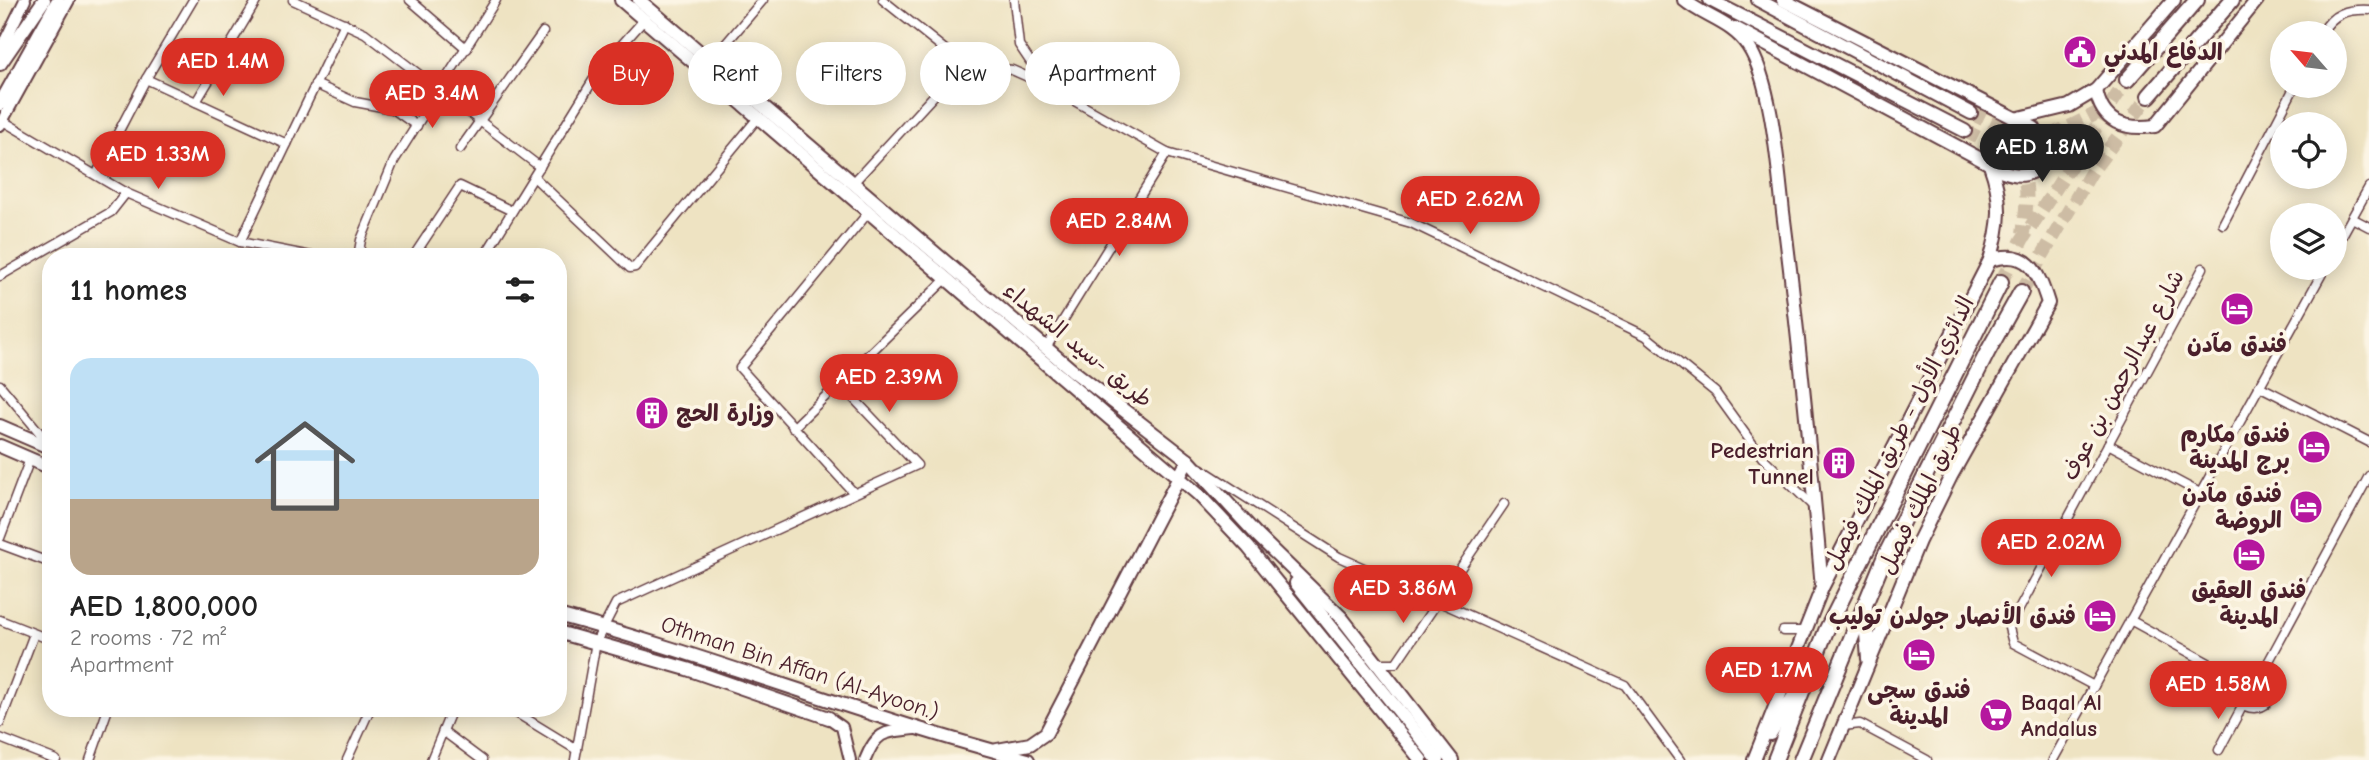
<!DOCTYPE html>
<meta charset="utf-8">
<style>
:root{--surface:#fff;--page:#f2f2f2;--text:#222;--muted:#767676;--accent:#d93025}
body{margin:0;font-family:"Comic Neue","Playpen Sans Arabic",sans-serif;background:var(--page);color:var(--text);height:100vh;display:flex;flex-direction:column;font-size:26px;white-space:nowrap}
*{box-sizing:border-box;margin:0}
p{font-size:23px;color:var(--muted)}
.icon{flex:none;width:38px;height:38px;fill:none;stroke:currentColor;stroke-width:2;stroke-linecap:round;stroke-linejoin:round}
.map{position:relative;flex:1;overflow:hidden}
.sheet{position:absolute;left:42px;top:248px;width:525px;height:469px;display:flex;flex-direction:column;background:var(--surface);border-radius:28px;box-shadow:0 4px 18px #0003}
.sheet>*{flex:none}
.hud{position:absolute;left:588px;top:42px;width:665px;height:63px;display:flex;gap:14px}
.needle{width:46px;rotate:298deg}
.controls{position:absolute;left:2270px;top:21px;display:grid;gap:14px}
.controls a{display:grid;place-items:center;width:77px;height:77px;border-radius:50%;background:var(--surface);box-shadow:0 4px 18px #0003;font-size:35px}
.price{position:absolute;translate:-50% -60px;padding:0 16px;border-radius:24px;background:var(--accent);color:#fff;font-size:23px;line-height:46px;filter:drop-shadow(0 2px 4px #0008)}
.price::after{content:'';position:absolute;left:50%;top:42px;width:21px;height:16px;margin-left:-10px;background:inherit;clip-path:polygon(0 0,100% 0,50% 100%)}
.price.active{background:#222;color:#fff}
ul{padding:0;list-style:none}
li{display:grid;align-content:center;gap:14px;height:371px;padding:0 28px}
li span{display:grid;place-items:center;height:217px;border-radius:21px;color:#555}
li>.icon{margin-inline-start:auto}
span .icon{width:126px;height:126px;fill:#fffc;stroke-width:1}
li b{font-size:30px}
h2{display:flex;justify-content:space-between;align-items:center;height:84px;padding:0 28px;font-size:30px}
.pill{padding:0 24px;border-radius:32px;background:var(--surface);box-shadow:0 4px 18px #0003;font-size:24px;line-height:63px}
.pill.active{background:var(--accent);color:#fff}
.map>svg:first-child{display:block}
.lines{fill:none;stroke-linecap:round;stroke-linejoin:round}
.trunk-tunnel{stroke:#cdbca4;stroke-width:14;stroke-dasharray:14 7;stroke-linecap:butt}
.minor-casing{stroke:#633c42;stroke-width:11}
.tertiary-casing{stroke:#633c42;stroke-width:14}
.secondary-casing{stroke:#633c42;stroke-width:16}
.primary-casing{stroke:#633c42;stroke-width:16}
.trunk-casing{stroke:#633c42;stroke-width:18}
.minor{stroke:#fff;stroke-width:8}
.tertiary{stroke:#fff;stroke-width:10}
.secondary{stroke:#fff;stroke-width:12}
.primary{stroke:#fff;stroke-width:12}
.trunk{stroke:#fff;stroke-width:14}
.labels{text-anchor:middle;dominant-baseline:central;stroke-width:7;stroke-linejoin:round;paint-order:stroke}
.poi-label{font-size:23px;font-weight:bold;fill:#4a1f2b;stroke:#fcf5e5;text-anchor:end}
.street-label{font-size:23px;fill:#4a1f2b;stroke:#fcf5e5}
</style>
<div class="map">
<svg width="2369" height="760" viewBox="0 0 2369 760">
<rect width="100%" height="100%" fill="#fcf5e5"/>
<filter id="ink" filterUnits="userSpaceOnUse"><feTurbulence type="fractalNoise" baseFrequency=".0143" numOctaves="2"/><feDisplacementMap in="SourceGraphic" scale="14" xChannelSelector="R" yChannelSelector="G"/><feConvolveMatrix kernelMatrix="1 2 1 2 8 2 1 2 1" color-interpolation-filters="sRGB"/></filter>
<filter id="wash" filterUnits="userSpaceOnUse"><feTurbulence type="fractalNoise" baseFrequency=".00686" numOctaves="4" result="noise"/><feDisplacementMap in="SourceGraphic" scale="28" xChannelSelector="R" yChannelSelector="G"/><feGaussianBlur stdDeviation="1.57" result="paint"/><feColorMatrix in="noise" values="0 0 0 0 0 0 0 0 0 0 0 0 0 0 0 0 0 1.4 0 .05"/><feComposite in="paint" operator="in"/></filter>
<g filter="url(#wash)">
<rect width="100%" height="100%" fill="#eee3c2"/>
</g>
<g filter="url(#ink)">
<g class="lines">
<!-- trunk-tunnel -->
<g class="trunk-tunnel">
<path d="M 1971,113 C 2038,146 2039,143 2105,109"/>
<path d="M 1965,131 C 2024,160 2033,166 2023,233"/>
<polyline points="2001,282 2022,240 2127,80"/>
<polyline points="2021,292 2092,171 2149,96"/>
</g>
<defs>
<g id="minor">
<polyline points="293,0 365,33 540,167"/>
<polyline points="410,0 467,49"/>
<polyline points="883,0 963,64"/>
<polyline points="1014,0 1019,45 1046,85"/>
<path d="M 2322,33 C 2332,13 2348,9 2369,10"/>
<polyline points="711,61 763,0"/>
<polyline points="146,79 287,144"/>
<polyline points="315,84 355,102 393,109 417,126"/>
<polyline points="196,102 257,0"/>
<polyline points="3,121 126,193 240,242 316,257"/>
<polyline points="460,149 543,32"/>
<polyline points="96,175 146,79 193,0"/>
<polyline points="534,177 630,268 635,267 757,119"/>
<polyline points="853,183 963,64 1012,70 1046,85 1167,153 1411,223 1646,336 1715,392 1762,457 1815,508"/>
<polyline points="2352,218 2369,227"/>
<polyline points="2223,224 2295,86"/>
<polyline points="240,242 345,23"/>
<polyline points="2334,250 2369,187"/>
<polyline points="358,257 361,240 394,161 496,0"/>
<polyline points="413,257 460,186 512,211"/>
<polyline points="484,257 600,69 644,20"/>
<polyline points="0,276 111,212 126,193"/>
<polyline points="1046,348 1167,153"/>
<polyline points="0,385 49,444"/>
<polyline points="2259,386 2369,442"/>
<polyline points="793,428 946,279"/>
<polyline points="2108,444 2200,493"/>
<polyline points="1200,468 1339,557 1625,685 1680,760"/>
<polyline points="854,493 740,368 868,213"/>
<polyline points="0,538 30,459"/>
<polyline points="0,544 51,563"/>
<polyline points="0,620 51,640"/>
<polyline points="2130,620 2236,678"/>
<polyline points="1783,631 1805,631"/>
<polyline points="1378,663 1396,663 1504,504"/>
<circle cx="2254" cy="688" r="20"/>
<polyline points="2264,670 2369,476"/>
<polyline points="2094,686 2013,643 2009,628 2203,268"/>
<polyline points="510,709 577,750"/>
<polyline points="0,723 34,634"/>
<polyline points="1843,726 1860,724 1927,760"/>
<polyline points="443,731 482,760"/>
<polyline points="0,738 56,760"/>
<polyline points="2219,750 2243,705"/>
<polyline points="90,760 108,709"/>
<polyline points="347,760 370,709"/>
<polyline points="431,760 452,709"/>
<polyline points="575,760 596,642 616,603 917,465 839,383"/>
<polyline points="2053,760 2325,268"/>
</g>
<g id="tertiary">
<polyline points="0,51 25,0"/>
<polyline points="0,125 69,0"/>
<polyline points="829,718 842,727 850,760"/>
<path d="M 865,760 C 877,730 885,732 915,729"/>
</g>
<g id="secondary">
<path d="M 1735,28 L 2003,171 C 2038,185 2051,157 2034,128 L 1783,0"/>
<path d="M 2096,90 C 2102,123 2124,130 2155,126 L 2257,0"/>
<polyline points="2015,119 2069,106 2096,90 2174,0"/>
<polyline points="1770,734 1799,687"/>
<path d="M 1754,760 L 1822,588 L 1990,260 C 2001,224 2003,200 1990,165"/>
<path d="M 1829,760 L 1919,541 L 1951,476 L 2048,303 C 2038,271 2028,248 1990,260"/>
</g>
<g id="primary">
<polyline points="621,0 1199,495 1248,547 1421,760"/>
<polyline points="639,0 1072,370 1188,460 1257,535 1341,617 1452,760"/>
<path d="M 1684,0 C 1704,17 1732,22 1748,46 C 1772,82 1778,168 1783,212 C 1799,337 1811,462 1822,588"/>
<polyline points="1710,0 1965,131"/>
<polyline points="1758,0 1971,113"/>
<polyline points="0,64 44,0"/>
<polyline points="0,104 58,0"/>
<polyline points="0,426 51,448"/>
<polyline points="0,446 51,468"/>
<polyline points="1296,583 1438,760"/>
<path d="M 558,615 C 717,658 870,719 1028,760"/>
<polyline points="558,632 687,669 829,718"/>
<polyline points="997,750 1030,744 1046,733 1188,460"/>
</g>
<g id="trunk">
<polyline points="2127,80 2197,0"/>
<polyline points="2149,96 2232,0"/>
<polyline points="1865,608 1869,659"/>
<polyline points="1775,760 1826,631 2001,282"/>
<polyline points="1801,760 1885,556 1988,351 2021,292"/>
</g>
</defs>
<!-- minor casing -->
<use href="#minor" class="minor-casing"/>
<!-- tertiary casing -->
<use href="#tertiary" class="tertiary-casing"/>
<!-- secondary casing -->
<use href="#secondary" class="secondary-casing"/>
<!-- primary casing -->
<use href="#primary" class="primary-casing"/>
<!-- trunk casing -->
<use href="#trunk" class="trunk-casing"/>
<!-- minor -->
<use href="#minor" class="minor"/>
<!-- tertiary -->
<use href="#tertiary" class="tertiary"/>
<!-- secondary -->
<use href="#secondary" class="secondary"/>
<!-- primary -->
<use href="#primary" class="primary"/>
<!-- trunk -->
<use href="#trunk" class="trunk"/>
</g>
</g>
<!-- icons -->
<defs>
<symbol id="civic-disc" viewBox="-11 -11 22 22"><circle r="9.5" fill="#b5179e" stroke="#fcf5e5"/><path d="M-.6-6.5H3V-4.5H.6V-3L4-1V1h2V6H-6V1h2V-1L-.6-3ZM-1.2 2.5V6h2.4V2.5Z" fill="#fff"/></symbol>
<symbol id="hotel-disc" viewBox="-11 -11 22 22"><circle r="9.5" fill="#b5179e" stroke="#fcf5e5"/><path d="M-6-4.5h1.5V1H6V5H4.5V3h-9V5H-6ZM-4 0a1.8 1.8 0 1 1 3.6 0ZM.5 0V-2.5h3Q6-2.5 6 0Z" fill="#fff"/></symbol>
<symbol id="building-disc" viewBox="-11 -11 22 22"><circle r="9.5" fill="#b5179e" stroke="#fcf5e5"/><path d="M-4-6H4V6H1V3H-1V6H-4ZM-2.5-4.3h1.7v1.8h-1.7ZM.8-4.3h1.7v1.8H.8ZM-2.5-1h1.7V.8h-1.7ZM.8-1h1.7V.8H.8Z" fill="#fff"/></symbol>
<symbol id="supermarket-disc" viewBox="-11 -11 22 22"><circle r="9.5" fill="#b5179e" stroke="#fcf5e5"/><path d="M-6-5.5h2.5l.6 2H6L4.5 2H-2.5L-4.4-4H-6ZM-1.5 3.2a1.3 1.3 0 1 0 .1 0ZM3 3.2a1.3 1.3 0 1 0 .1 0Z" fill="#fff"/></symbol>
</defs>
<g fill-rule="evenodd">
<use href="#civic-disc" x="2061" y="33" width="38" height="38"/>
<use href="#hotel-disc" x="2218" y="290" width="38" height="38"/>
<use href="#building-disc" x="633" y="394" width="38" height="38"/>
<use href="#hotel-disc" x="2295" y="428" width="38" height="38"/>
<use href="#building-disc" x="1820" y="444" width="38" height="38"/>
<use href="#hotel-disc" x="2287" y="488" width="38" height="38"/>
<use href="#hotel-disc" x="2230" y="536" width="38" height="38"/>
<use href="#hotel-disc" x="2081" y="597" width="38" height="38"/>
<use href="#hotel-disc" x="1900" y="636" width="38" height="38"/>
<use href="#supermarket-disc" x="1977" y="696" width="38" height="38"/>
</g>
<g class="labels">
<!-- poi labels -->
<g class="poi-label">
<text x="2104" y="52" text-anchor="start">الدفاع المدني</text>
<text x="2237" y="344" text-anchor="middle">فندق مآدن</text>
<text x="676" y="413" text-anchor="start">وزارة الحج</text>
<text x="2290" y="434">فندق مكارم<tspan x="2290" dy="26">برج المدينة</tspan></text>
<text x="1814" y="450">Pedestrian<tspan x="1814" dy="26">Tunnel</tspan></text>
<text x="2282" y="494">فندق مآدن<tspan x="2282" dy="26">الروضة</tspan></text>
<text x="2249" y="590" text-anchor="middle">فندق العقيق<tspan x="2249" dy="26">المدينة</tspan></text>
<text x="2076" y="616">فندق الأنصار جولدن توليب</text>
<text x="1919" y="690" text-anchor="middle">فندق سجى<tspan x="1919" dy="26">المدينة</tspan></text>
<text x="2021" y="702" text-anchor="start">Baqal Al<tspan x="2021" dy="26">Andalus</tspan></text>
</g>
<!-- street labels -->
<g class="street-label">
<text transform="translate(1078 345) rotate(39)">طريق -سيد الشهداء</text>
<text transform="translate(2123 375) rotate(-62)">شارع عبدالرحمن بن عوف</text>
<text transform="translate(1899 433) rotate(-63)">الدائري الأول - طريق الملك فيصل</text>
<text transform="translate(1920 499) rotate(-64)">طريق الملك فيصل</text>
<text transform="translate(800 668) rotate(18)">Othman Bin Affan (Al-Ayoon.)</text>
</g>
</g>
</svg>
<div class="controls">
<a><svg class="needle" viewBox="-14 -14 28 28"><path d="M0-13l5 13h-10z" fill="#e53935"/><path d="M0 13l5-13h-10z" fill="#767676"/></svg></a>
<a><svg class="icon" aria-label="locate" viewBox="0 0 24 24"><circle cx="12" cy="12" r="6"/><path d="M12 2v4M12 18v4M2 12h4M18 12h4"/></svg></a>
<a><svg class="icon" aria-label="layers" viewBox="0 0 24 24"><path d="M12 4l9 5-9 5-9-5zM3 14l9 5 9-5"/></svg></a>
</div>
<b class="price" style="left:223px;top:98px">AED 1.4M</b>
<b class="price" style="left:432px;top:130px">AED 3.4M</b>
<b class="price active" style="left:2042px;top:184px">AED 1.8M</b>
<b class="price" style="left:158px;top:191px">AED 1.33M</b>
<b class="price" style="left:1470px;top:236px">AED 2.62M</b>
<b class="price" style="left:1119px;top:258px">AED 2.84M</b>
<b class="price" style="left:889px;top:414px">AED 2.39M</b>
<b class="price" style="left:2051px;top:579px">AED 2.02M</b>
<b class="price" style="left:1403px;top:625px">AED 3.86M</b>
<b class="price" style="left:1767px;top:707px">AED 1.7M</b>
<b class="price" style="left:2218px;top:721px">AED 1.58M</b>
<div class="hud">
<a class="pill active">Buy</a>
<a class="pill">Rent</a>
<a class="pill">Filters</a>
<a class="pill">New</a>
<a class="pill">Apartment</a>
</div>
<section class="sheet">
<h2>11 homes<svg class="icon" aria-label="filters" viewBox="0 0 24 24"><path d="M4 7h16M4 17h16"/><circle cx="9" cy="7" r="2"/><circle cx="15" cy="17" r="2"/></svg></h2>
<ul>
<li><span style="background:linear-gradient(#bfe0f5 65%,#b9a48a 0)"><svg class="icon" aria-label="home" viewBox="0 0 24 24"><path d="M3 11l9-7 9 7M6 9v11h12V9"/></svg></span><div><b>AED 1,800,000</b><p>2 rooms · 72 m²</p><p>Apartment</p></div></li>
</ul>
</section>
</div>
